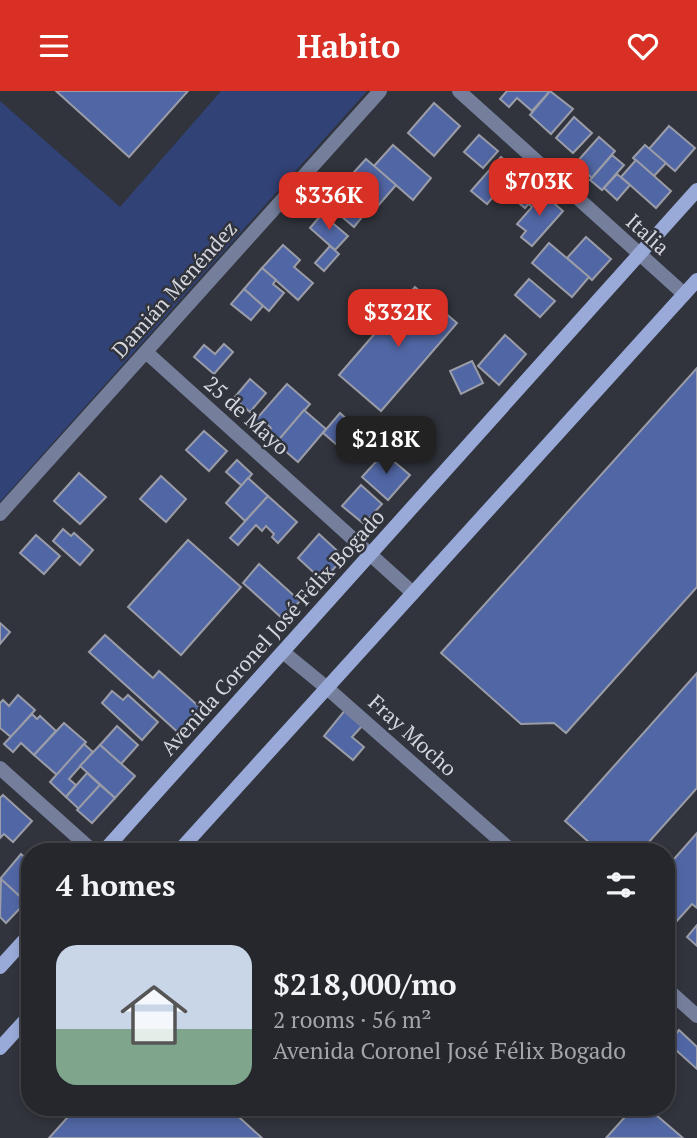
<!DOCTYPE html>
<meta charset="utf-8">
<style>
:root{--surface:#25272d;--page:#2d2f35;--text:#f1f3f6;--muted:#a3a5aa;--line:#424449;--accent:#d93025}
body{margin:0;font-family:"PT Serif",serif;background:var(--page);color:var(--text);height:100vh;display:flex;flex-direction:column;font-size:26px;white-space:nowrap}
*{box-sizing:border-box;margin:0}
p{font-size:23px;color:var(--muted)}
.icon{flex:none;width:38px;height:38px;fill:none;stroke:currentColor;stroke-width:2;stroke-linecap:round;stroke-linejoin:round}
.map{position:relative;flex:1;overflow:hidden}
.drawer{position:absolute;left:21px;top:752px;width:654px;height:273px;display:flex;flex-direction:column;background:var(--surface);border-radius:28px;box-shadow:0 4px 10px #0003,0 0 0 2px var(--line)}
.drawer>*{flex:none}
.price{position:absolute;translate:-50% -60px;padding:0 16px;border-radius:14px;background:var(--accent);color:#fff;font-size:23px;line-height:46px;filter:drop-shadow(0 2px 4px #0008)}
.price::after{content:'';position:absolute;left:50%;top:42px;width:21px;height:16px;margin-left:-10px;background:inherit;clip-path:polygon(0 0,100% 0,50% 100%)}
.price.selected{background:#222;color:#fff}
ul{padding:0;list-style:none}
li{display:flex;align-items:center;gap:21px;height:175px;padding:0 35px}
li span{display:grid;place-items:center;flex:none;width:196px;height:140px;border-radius:21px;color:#555}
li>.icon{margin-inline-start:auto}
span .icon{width:84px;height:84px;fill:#fffc;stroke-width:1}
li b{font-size:30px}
h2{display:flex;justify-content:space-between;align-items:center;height:84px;padding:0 35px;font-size:30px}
header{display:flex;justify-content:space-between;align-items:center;height:91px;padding:0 35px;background:var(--accent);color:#fff;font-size:32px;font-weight:700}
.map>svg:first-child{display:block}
.green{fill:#314277}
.building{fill:#5166a4;stroke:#9a9da7;stroke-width:2}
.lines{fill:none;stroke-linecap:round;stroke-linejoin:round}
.minor{stroke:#757f9c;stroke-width:14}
.secondary{stroke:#99aad8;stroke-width:14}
.labels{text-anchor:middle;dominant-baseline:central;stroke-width:5;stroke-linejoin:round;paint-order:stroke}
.street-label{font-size:21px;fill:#d4d6db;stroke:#31343c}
</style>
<header><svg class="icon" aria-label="menu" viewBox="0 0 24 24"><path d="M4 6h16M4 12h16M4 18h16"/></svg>Habito<svg class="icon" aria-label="heart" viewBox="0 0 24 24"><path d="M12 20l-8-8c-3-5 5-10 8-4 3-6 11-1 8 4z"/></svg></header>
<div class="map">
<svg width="697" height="1047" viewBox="0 0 697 1047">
<rect width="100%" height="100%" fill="#31343c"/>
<!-- green -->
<polygon class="green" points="221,0 367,0 0,411 0,10 120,116"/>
<!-- building -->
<g class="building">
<polygon points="56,0 188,0 129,66"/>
<polygon points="507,0 550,0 532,20 517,7 509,16 500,8"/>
<polygon points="550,0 573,18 551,43 530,24"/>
<polygon points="434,12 460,35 434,65 408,42"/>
<polygon points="574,26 592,42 573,62 556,47"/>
<polygon points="669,35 695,57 675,80 649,58"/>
<polygon points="479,44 498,60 483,77 464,61"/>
<polygon points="599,46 615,60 592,87 576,72"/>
<polygon points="393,54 431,87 413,109 374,75"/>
<polygon points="645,54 666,72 654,85 633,67"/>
<polygon points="612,64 624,74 602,99 590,89"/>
<polygon points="501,66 516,79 487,113 471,100"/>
<polygon points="366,68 396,94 377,116 346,90"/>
<polygon points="636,69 671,100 656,117 621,86"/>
<polygon points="516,79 540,100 525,117 507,102 503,105 498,100"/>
<polygon points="617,83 630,94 617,109 604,97"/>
<polygon points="342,98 367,120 354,136 328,114"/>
<polygon points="540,100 563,120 532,155 521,146 526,140 517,133 532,116 529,113"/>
<polygon points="322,123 348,145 335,159 310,137"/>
<polygon points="586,146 611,168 592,189 567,167"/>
<polygon points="549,152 589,186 572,206 532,172"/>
<polygon points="283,154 300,169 294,176 313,192 298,209 262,177"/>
<polygon points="330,155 339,163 324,180 315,172"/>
<polygon points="262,177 276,189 273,193 284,202 269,220 244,198"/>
<polygon points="529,188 555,210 540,226 515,204"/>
<polygon points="415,196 457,232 381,320 339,284"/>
<polygon points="244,198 263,215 251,229 231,213"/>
<polygon points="505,244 526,263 499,294 478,275"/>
<polygon points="224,253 233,261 214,283 194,266 204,254 215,263"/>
<polygon points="472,270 483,292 461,303 450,280"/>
<polygon points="697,277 697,496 566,642 554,632 521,633 441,562"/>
<polygon points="250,288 266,302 250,321 234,307"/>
<polygon points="287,293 310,313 276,352 266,343 271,337 265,331 259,337 253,332"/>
<polygon points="304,319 326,338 298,371 276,352"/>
<polygon points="340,322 360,340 343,359 323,342"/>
<polygon points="204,340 227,360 209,380 186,359"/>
<polygon points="384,362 410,384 388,409 362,386"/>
<polygon points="237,369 252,383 242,395 226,381"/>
<polygon points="79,382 106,406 80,433 54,410"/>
<polygon points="161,385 186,408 166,431 140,408"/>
<polygon points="248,387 268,405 245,430 226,412"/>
<polygon points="361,394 382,413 364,433 342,415"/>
<polygon points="268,405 297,431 278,452 272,446 274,443 266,435 262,440 256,434 238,454 230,447"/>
<polygon points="63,438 71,445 74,442 93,459 80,474 53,450"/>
<polygon points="319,443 344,466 323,490 298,467"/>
<polygon points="36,444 60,465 44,483 20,462"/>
<polygon points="188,449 241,496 181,564 128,516"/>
<polygon points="259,473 300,510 283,528 243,492"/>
<polygon points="0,532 10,541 0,553"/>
<polygon points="105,544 153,587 159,580 204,620 182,645 89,561"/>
<polygon points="697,582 697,697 640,761 600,761 565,730"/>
<polygon points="112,600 123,609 128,604 158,631 142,649 102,612"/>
<polygon points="18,604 35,619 11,646 0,637 0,612 3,609 9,615"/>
<polygon points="346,618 364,633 352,646 364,656 353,669 324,645"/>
<polygon points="32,623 37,628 40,625 56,640 34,664 21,652 13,661 4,653"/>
<polygon points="64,632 86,651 57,684 34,664"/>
<polygon points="117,635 138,654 121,673 100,654"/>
<polygon points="84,653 93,661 69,688 76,694 66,706 50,691"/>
<polygon points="100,654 135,685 115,707 80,675"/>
<polygon points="87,682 100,694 79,718 66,706"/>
<polygon points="100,694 115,707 92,732 77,719"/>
<polygon points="3,704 32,730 13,751 4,743 0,747 0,707"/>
<polygon points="697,742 697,817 692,813 675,832 667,825 667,776"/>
<polygon points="21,763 30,771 30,807 26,811 0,788"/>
<polygon points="1,788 26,811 6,832 0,826"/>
<polygon points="697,834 697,855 687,846"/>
<polygon points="679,939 697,956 697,978 668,952"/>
<polygon points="76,1017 229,1017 262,1047 49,1047"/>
<polygon points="633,1017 648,1017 683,1047 606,1047"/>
</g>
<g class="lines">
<!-- minor -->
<g class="minor">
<polyline points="459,0 684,203"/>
<polyline points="146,261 413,502"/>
<polyline points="0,423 380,0"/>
<polyline points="283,561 327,597 513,761"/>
<polyline points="0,677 94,761"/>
<polyline points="667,898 697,925"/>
</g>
<!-- secondary -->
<g class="secondary">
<polyline points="103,761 697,99"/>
<polyline points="178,761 697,189"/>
<polyline points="0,876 30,843"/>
<polyline points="0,957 30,924"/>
</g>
</g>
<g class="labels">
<!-- street labels -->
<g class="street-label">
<text transform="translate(648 143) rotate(42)">Italia</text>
<text transform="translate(174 198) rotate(-48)">Damián Menéndez</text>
<text transform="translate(247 324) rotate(42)">25 de Mayo</text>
<text transform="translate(272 541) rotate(-48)">Avenida Coronel José Félix Bogado</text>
<text transform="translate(413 644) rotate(42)">Fray Mocho</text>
</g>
</g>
</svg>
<b class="price" style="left:539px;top:127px">$703K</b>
<b class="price" style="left:329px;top:141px">$336K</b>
<b class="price" style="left:398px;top:258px">$332K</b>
<b class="price selected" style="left:386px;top:385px">$218K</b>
<section class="drawer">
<h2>4 homes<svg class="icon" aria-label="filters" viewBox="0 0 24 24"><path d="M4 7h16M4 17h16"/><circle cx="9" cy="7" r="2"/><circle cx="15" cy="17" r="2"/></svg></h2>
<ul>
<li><span style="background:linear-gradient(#c9d6e8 60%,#7fa58c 0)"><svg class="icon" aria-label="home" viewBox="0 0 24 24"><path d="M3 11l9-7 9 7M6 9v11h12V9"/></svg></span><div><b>$218,000/mo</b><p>2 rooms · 56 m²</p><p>Avenida Coronel José Félix Bogado</p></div></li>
</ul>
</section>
</div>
